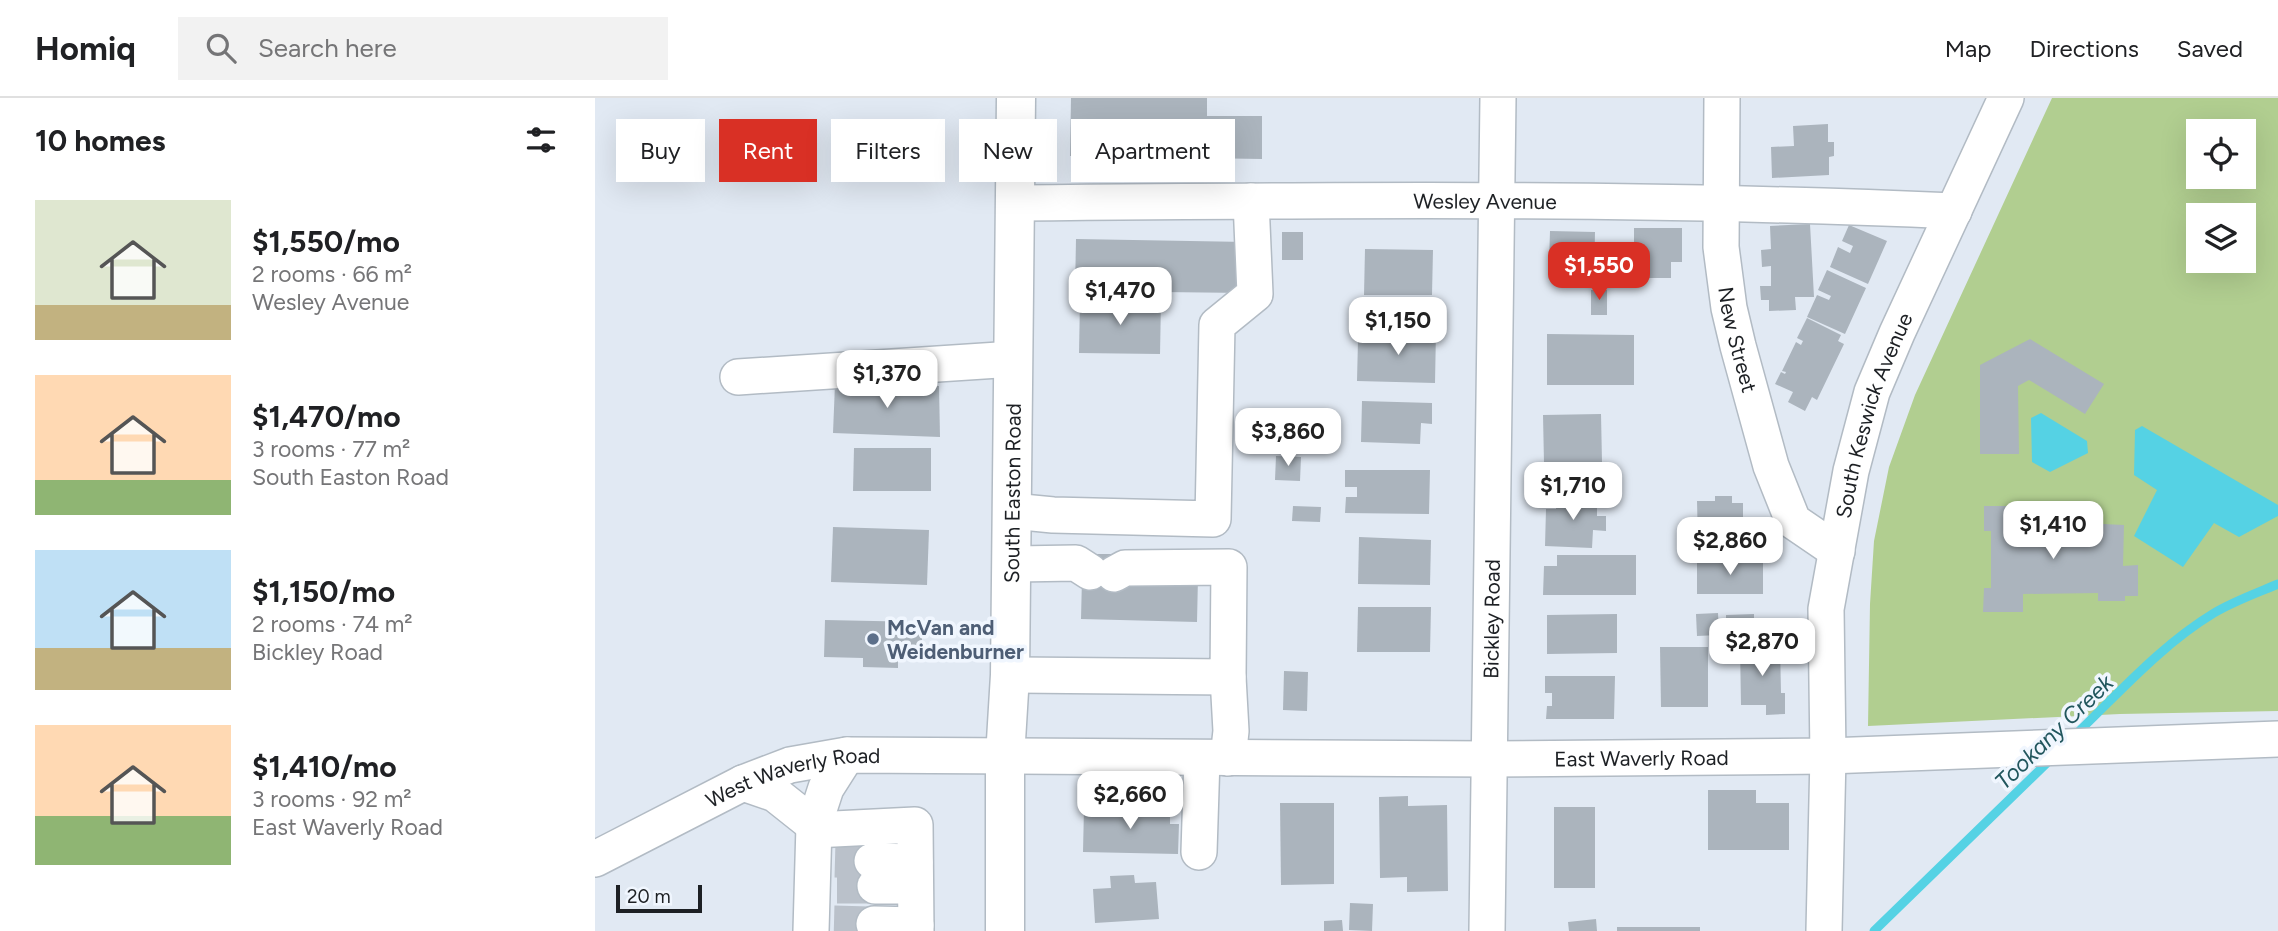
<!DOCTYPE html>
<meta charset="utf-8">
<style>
:root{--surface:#fff;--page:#f2f2f2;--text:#202124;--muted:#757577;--line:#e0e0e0;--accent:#d93025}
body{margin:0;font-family:Figtree,sans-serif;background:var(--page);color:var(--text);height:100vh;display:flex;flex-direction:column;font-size:26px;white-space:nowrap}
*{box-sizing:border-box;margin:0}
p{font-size:23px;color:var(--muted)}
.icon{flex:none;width:38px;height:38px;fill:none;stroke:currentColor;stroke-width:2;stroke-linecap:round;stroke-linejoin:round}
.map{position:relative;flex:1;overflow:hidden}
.side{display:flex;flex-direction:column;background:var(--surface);width:595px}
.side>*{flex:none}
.banner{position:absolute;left:21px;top:21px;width:665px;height:63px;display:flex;gap:14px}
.buttons{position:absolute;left:1591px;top:21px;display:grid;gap:14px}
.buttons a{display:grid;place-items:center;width:70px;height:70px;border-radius:0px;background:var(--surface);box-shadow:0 7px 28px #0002;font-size:35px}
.scale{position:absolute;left:21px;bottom:18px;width:86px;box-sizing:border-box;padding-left:7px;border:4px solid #1d2024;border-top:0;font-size:19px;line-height:24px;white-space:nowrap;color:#1d2024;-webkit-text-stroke:5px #f0f6fe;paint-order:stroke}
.price{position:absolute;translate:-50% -60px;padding:0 16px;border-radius:14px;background:#fff;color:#222;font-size:23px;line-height:46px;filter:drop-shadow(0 2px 4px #0008)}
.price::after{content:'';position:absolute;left:50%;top:42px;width:21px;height:16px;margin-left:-10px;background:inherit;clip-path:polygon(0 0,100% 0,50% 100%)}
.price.on{background:var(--accent);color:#fff}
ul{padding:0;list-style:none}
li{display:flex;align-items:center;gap:21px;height:175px;padding:0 35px}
li span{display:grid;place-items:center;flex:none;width:196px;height:140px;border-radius:0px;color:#555}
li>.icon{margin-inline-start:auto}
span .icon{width:84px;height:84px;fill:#fffc;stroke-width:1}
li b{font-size:30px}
h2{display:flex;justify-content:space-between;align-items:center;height:84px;padding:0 35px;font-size:30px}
.pill{padding:0 24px;border-radius:0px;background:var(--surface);box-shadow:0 7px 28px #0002;font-size:24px;line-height:63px}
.pill.on{background:var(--accent);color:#fff}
header{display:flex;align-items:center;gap:42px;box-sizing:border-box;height:98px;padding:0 35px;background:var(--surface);border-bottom:2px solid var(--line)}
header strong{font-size:33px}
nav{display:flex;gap:38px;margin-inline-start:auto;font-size:24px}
.search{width:490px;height:63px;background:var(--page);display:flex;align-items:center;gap:18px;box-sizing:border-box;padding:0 24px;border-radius:0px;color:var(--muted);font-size:26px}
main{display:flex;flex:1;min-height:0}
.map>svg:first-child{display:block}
.green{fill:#b1ce90;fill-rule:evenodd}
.water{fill:#55d2e4}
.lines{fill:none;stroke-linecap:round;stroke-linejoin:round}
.stream{stroke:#55d2e4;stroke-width:9}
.building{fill:#abb4bd}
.minor-tunnel{stroke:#bac1ca;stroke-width:35;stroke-dasharray:35 18;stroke-linecap:butt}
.minor-casing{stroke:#b2bbc4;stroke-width:38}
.major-casing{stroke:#b2bbc4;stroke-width:41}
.minor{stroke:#fff;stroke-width:35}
.major{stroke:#fff;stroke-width:38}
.service-dot{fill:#5c6f8a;stroke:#f0f6fe;stroke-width:2.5}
.labels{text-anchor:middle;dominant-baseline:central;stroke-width:7;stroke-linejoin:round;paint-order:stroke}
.street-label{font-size:21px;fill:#1d2024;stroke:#f0f6fe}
.service-label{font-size:21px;font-weight:bold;fill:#4e5e75;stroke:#f0f6fe;text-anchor:start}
.water-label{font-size:23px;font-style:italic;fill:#21565d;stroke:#f0f6fe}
</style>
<header>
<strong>Homiq</strong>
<div class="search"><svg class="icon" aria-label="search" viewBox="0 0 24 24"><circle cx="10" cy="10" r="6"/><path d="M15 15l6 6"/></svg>Search here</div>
<nav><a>Map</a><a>Directions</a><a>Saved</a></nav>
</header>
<main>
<section class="side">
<h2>10 homes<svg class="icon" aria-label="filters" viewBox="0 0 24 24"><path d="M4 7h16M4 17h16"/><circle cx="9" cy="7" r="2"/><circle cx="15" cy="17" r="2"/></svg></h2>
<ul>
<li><span style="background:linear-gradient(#dfe7d0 75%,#c2b280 0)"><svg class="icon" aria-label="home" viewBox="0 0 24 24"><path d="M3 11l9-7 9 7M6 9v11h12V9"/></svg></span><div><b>$1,550/mo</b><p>2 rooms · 66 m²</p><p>Wesley Avenue</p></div></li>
<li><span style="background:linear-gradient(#ffd9b3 75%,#8fb573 0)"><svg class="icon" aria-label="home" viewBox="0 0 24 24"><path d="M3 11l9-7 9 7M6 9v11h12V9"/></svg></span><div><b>$1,470/mo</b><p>3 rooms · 77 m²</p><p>South Easton Road</p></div></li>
<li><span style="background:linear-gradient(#bfe0f5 70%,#c2b280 0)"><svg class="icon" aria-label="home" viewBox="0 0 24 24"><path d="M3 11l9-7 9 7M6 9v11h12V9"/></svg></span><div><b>$1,150/mo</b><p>2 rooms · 74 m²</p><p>Bickley Road</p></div></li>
<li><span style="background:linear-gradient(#ffd9b3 65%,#8fb573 0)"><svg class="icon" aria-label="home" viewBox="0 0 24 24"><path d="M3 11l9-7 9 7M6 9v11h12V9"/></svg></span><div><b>$1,410/mo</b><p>3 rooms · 92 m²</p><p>East Waverly Road</p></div></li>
</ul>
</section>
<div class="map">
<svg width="1683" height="833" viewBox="0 0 1683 833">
<rect width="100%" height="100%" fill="#e1e9f3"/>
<!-- green -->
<path class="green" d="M 1457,0 L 1683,0 L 1683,613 L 1525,616 L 1273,628 L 1275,506 L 1279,443 L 1294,369 L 1320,297 ZM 1603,33 L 1648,33 L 1648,79 L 1603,79 ZM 1603,117 L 1648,117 L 1648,163 L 1603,163 Z"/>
<!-- water -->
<g class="water">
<polygon points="1446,315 1492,343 1493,355 1455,374 1437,364 1436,320"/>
<polygon points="1547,328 1683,407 1683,418 1644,439 1619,425 1588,469 1539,438 1562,392 1539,377 1540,332"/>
</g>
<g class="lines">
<!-- stream -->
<g class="stream">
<path d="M 1478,639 C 1523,596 1566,547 1619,515 C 1639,503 1662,495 1683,486"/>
<polyline points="1279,833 1456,661"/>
</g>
</g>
<!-- building -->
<g class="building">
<polygon points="476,0 612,0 612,18 667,18 667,61 475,58"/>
<polygon points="1233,26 1233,44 1239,44 1239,58 1234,59 1234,77 1177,80 1176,49 1199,48 1198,28"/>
<polygon points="1215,126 1219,199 1200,199 1201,212 1174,213 1174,202 1166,202 1165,188 1176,188 1176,168 1167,169 1166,152 1176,151 1175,128"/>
<polygon points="1254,127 1292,143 1273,186 1235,169 1243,149 1255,155 1258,148 1247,143"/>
<polygon points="1039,130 1087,130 1087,164 1076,164 1076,180 1038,180 1038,165 1028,165 1028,147 1039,147"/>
<polygon points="955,133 1000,134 999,182 964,181 964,165 954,165"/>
<rect x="687" y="134" width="21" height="28"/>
<polygon points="481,141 652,144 651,195 480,193"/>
<polygon points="770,151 838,152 837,197 769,197"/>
<polygon points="1232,172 1271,190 1250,236 1212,219 1222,197 1234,202 1236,198 1223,192"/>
<rect x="996" y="192" width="16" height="25"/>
<polygon points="485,202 566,203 565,256 484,255"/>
<polygon points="1212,220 1246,237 1243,243 1249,246 1222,302 1217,299 1210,313 1193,304 1198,294 1180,286 1186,274 1190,276 1191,274 1187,273 1201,244 1206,247 1208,243 1202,240"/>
<polygon points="773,232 841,233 840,285 762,283 763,242 773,242"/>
<polygon points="952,236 1039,237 1039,287 952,287"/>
<polygon points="1435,241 1509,286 1490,316 1434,282 1423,288 1424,356 1385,356 1385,267"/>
<polygon points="240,286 344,288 345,339 238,335"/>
<polygon points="767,303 837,305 837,326 826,325 825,346 766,344"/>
<polygon points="1006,316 1007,364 949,365 948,317"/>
<polygon points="259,350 336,350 336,393 258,393"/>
<polygon points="681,358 706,359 705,383 680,382"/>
<polygon points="750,372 835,372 834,416 750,415 751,399 762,399 762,389 750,389"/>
<polygon points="962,397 1002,398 1002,418 1011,418 1011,433 998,432 997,450 950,448 951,411 961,411"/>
<polygon points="1120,398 1137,398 1137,405 1148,405 1148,436 1141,436 1141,454 1120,454 1120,444 1103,444 1102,403 1120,403"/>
<polygon points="698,408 726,409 725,424 697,423"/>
<polygon points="1389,408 1434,408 1434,431 1507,431 1508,426 1529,427 1528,468 1543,467 1543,498 1530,498 1530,503 1503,503 1503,495 1428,496 1428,514 1388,514 1389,490 1396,490 1396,433 1389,433"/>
<polygon points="238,429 334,432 332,487 236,484"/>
<polygon points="764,439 836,442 835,487 763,486"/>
<polygon points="500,456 524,456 603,479 602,524 486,521 487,480 500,480"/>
<polygon points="962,457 1041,457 1041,497 948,497 949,468 962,468"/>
<polygon points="1102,461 1168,462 1168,496 1102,496"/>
<polygon points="763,509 836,509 835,554 762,554"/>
<polygon points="1123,515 1124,537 1102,538 1101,516"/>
<polygon points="1022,516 1022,555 952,556 952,517"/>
<polygon points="1159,516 1159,532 1131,532 1131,517"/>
<polygon points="230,522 327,524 327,562 303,562 303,570 268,569 268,560 229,559"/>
<polygon points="1185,547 1186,595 1190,595 1190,616 1171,617 1171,607 1146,607 1145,548"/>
<polygon points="1065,549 1113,549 1113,609 1066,609"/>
<polygon points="689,573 713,574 712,613 688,612"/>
<polygon points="950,578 1020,578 1019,621 951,621 952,608 957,608 957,595 950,595"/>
<polygon points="1113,692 1161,692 1161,705 1194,705 1194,752 1113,752"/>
<polygon points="813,698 813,708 852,707 853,793 812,794 812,779 785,780 784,699"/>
<polygon points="685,705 739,705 739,786 686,787"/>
<rect x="959" y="709" width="41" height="81"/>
<polygon points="489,710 575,711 575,726 584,726 583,756 488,754"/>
<polygon points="539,777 540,785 561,784 564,821 500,825 498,791 516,790 515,778"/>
<polygon points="755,805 778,806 777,833 754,832"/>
<polygon points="1001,821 1002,833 974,833 973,824"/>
<polygon points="747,822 748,833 729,833 729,823"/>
<rect x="1022" y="829" width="83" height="4"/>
</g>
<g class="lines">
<!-- minor-tunnel -->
<g class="minor-tunnel">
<polyline points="240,762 277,763"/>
<polyline points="242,788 280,788"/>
<polyline points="239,825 279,826"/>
</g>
<defs>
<g id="minor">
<path id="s1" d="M 1127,0 L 1126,149 L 1134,210 L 1143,248 L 1176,368 L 1198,423 L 1242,453"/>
<path id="s2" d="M 421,105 C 734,102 1046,99 1359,113"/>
<polyline points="143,279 419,261"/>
<polyline points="417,413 458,417 618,421 622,227 660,196 656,103"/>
<polyline points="416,466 481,465 495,474"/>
<polyline points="415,577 633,579 634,469 530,470 519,476"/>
<polyline points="633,660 636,633 633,579"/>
<polyline points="148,685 180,696 219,727"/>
<polyline points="219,732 320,727 321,833"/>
<polyline points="604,754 607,660"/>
<path id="s3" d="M 0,761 L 148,685 L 195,667 L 252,657 L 895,661 L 1233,658 L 1683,641"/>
<polyline points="277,763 320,764"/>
<polyline points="280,788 320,788"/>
<polyline points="279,826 321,827"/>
<polyline points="216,833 219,727 231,690 252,657"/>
<path id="s4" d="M 892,833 L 903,0"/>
<path id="s5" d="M 1229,833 L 1233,658 L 1231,511 L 1256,373 L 1277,294 L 1302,235 L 1411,0"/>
</g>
<g id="major">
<path id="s6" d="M 410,833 L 410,659 L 415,577 L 421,0"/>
</g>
</defs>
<!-- minor casing -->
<use href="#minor" class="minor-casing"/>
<!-- major casing -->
<use href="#major" class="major-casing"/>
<!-- minor -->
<use href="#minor" class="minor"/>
<!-- major -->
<use href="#major" class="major"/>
</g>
<!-- markers -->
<circle class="service-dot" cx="278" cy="541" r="7"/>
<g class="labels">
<!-- street labels -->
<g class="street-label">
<text stroke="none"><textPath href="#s2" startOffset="469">Wesley Avenue</textPath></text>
<text stroke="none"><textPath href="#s1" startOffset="243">New Street</textPath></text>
<text stroke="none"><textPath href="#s5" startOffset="522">South Keswick Avenue</textPath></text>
<text stroke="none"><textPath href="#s6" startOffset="438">South Easton Road</textPath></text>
<text stroke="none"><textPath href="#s4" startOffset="312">Bickley Road</textPath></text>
<text stroke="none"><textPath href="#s3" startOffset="1069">East Waverly Road</textPath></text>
<text stroke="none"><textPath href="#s3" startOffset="217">West Waverly Road</textPath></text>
</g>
<!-- service labels -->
<g class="service-label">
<text x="292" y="529">McVan and<tspan x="292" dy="24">Weidenburner</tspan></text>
</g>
<!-- water labels -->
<g class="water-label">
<text transform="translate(1459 634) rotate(-44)">Tookany Creek</text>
</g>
</g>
</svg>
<div class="buttons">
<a><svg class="icon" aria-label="locate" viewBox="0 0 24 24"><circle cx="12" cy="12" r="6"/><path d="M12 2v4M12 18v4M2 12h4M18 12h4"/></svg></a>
<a><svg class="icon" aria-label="layers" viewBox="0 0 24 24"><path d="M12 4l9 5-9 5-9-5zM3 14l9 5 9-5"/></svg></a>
</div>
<div class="scale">20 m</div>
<b class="price on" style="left:1004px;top:204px">$1,550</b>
<b class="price" style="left:525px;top:229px">$1,470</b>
<b class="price" style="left:803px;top:259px">$1,150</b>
<b class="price" style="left:292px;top:312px">$1,370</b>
<b class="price" style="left:693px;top:370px">$3,860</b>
<b class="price" style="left:978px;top:424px">$1,710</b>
<b class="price" style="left:1458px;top:463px">$1,410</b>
<b class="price" style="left:1135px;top:479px">$2,860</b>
<b class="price" style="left:1167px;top:580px">$2,870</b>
<b class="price" style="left:535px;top:733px">$2,660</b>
<div class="banner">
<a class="pill">Buy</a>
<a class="pill on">Rent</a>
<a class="pill">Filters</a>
<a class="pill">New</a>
<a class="pill">Apartment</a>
</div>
</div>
</main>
